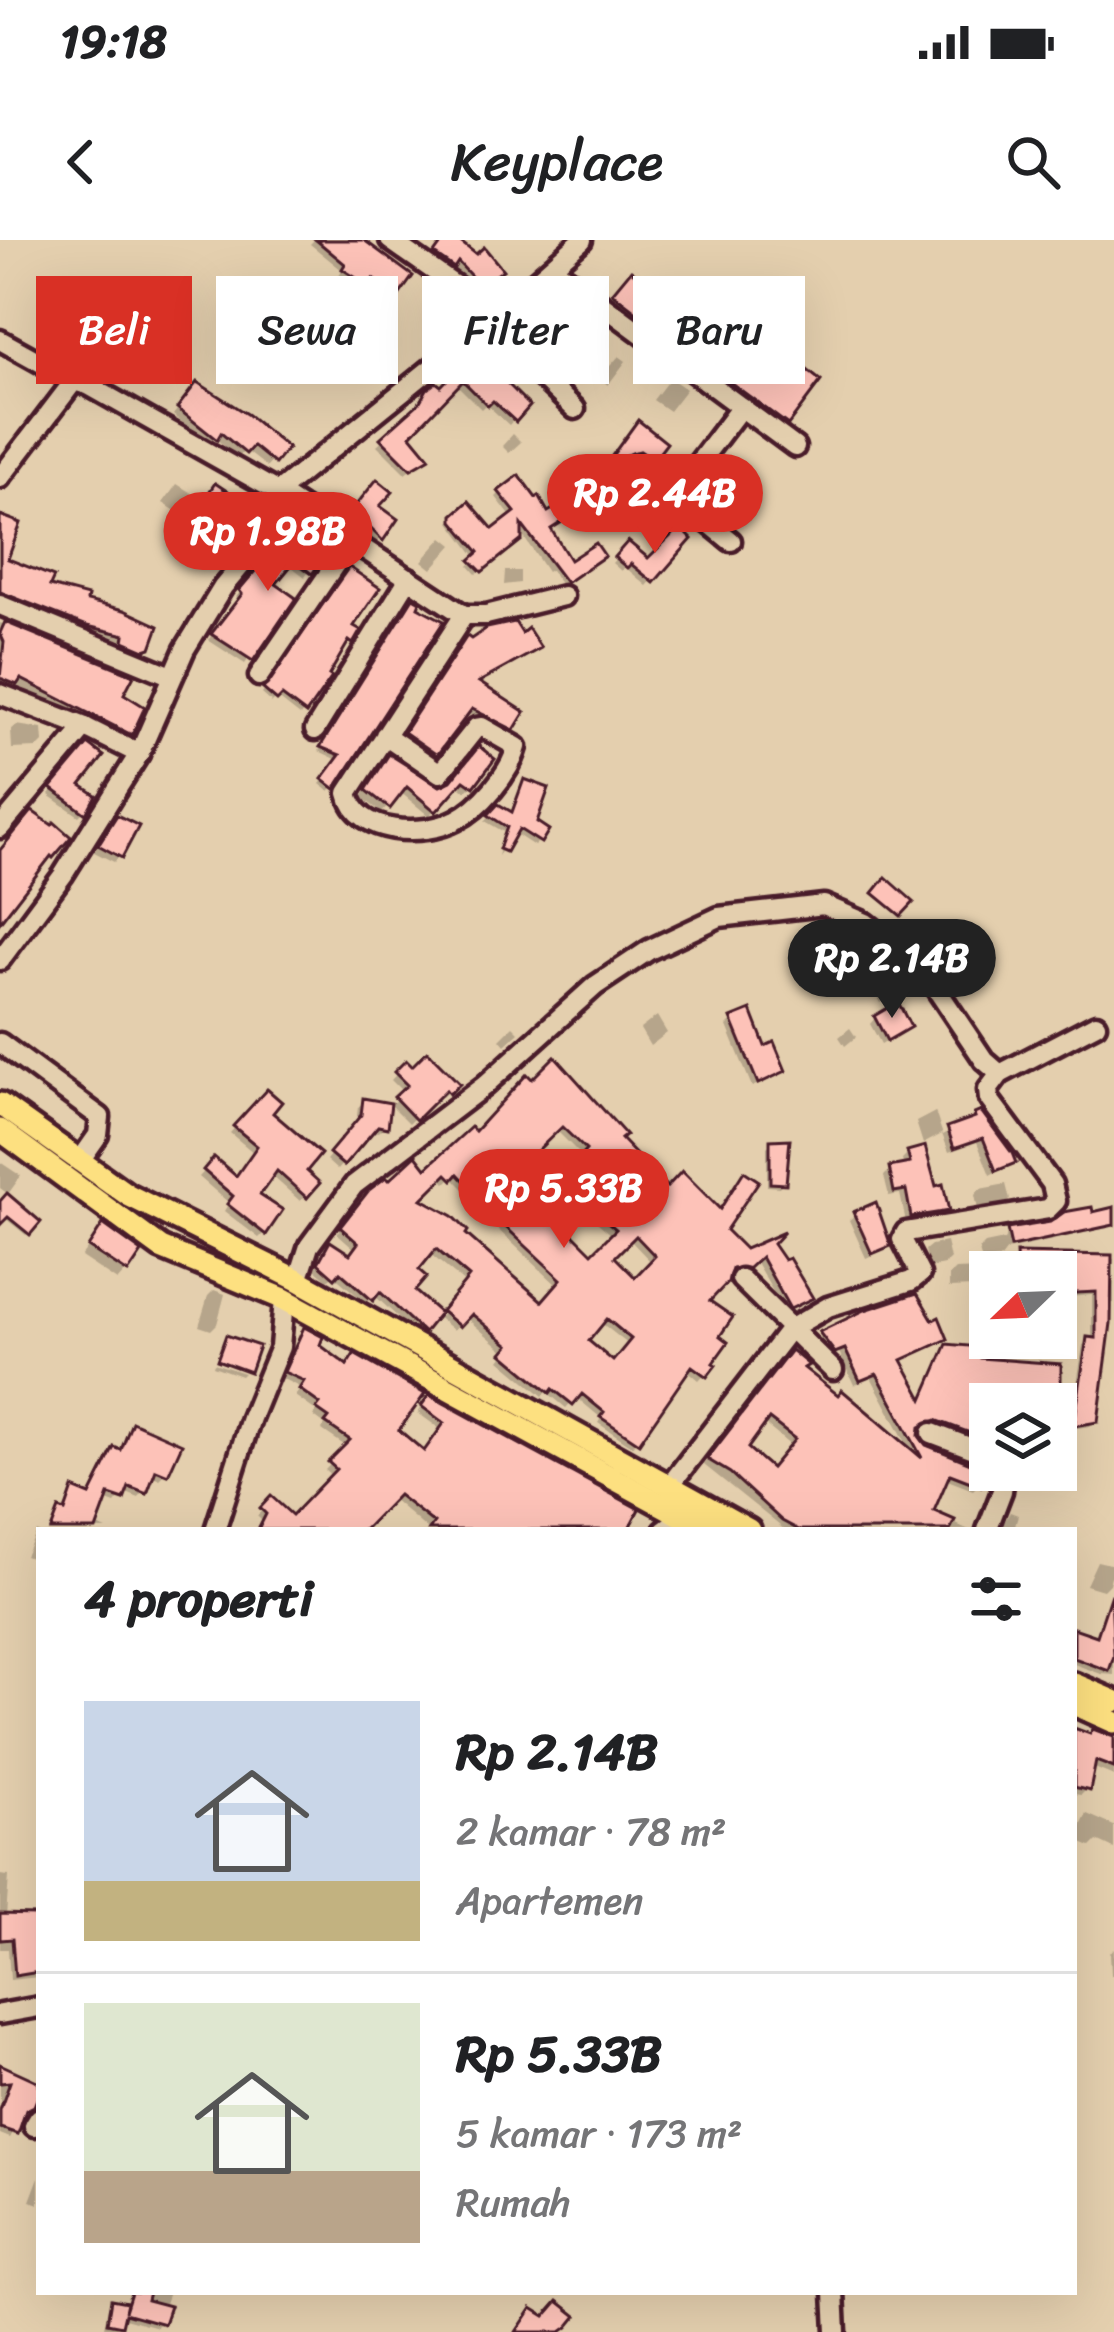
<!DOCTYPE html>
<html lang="id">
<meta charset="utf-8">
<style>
:root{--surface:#fff;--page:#f6f6f6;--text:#202124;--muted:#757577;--line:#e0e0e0;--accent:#d93025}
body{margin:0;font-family:Sriracha,sans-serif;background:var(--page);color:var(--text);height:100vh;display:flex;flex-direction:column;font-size:45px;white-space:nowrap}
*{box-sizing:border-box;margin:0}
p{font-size:39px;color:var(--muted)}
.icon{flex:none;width:66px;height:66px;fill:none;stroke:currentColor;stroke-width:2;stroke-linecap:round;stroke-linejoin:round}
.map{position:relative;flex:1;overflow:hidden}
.side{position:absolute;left:36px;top:1287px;width:1041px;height:768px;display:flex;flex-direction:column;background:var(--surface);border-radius:0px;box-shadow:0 12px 48px #0002}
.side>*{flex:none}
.guide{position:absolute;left:36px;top:36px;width:1044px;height:108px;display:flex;gap:24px}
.needle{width:78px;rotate:247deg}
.controls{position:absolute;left:969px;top:1011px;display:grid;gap:24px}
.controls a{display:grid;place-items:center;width:108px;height:108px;border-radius:0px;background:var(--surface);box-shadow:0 12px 48px #0002;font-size:60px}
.price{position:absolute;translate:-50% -102px;padding:0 27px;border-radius:42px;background:var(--accent);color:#fff;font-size:39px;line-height:78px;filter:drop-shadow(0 3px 6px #0008)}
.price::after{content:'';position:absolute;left:50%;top:72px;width:36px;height:27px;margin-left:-18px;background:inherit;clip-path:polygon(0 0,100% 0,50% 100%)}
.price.active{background:#222;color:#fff}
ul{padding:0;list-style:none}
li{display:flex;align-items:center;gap:36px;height:300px;padding:0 48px}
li+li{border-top:3px solid var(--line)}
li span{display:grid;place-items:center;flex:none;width:336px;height:240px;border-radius:0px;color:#555}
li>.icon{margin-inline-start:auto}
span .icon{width:144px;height:144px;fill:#fffc;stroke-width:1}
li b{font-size:51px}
h2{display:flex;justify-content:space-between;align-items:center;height:144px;padding:0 48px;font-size:51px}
.tag{padding:0 42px;border-radius:0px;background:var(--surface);box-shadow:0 12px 48px #0002;font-size:42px;line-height:108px}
.tag.active{background:var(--accent);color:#fff}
.status{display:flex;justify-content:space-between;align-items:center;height:84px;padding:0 60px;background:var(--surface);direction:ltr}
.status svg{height:33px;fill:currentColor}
header{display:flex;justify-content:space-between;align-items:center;height:156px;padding:0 48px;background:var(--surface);font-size:54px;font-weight:600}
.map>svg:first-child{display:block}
.shadow{fill:#0003;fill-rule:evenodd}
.building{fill:#fdc2b8;stroke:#4a1f2b;stroke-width:3;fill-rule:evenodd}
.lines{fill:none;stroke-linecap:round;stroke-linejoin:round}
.minor-casing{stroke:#4a1f2b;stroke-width:27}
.major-casing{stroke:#4a1f2b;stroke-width:30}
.minor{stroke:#e4cfae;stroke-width:18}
.major{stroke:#fde080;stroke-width:21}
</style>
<div class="status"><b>19:18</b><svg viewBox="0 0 49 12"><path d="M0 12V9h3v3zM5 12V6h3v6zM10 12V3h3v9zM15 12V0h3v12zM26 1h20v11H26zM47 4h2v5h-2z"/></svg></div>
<header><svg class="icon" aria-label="back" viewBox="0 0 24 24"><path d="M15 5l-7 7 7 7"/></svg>Keyplace<svg class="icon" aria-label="search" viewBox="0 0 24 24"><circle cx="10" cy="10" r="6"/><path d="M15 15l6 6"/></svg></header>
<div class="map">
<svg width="1114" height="2092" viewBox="0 0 1114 2092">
<rect width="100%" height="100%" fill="#e4cfae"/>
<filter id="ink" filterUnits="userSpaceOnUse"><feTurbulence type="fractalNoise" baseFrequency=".00833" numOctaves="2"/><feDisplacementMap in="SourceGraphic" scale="24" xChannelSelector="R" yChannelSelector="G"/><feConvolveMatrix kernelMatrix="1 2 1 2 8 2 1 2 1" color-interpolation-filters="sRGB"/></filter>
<g filter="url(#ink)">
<!-- shadow -->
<g class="shadow">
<polygon points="314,0 351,0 395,55 390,60 367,43 361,49 339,35 342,30 310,4"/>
<polygon points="447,0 452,0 493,35 474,51 451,26 446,32 431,21"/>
<polygon points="631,34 660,58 679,53 647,89 610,59"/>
<polygon points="519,79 562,108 542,130 506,95"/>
<polygon points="140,107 122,125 115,117 93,140 80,130 100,109"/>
<polygon points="619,116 626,121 608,145 599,138"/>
<polygon points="471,118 493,142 526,166 509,185 486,164 481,169 456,144 407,195 426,218 405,233 377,205"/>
<polygon points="731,124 743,134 797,144 780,188 716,141"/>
<polygon points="670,138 686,149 669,171 653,160"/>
<polygon points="192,151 284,208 267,227 245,210 238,218 215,198 209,204 173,175"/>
<polygon points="632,190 651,218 646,224 633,215 622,218 616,248 610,254 600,246 587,263 548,290 569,324 597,320 561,345 550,330 547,332 519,290 514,304 476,334 469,326 477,318 450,282 469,266 493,293 512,278 496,257 500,253 547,276 593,245"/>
<polygon points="513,194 521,202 509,213 502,206"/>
<polygon points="378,243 376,267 394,280 375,304 348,277"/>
<polygon points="177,244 193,254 179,273 163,263"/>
<polygon points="701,247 710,256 703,264 693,256"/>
<polygon points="210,252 228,282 223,288 198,271"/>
<polygon points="0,278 4,321 46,348 84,363 148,407 138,415 119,407 121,400 80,391 0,358"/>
<polygon points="297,284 302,294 324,312 305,337 288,324 271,344 292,359 245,424 208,400 240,360 236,357"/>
<polygon points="443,297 453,305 432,329 422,321"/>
<polygon points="688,299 647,346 625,327 621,331 612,323 628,305 648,322"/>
<polygon points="505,331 520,331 520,343 504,345"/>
<polygon points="346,335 350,402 344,404 325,436 327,438 300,476 277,458 272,463 262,454"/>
<polygon points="409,365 333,547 329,551 320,544 338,520 319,511"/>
<polygon points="0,383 130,436 121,456 130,494 124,499 14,444 9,449 0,445"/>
<polygon points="462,405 476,444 512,488 506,493 465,472 430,518 401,498"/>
<polygon points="17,485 42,489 43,502 37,508 12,509 11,490"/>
<polygon points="90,509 76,546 83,572 79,576 49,555"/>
<polygon points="473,516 472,545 466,551 457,544 429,576 400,552 382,573 362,557 384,524 439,550 450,545"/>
<polygon points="525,543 539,601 534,606 514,593 498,616 504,592 485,581 498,567 510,574"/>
<polygon points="112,584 120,616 114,622 94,612"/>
<polygon points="855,702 857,712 870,729 848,748 835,731 812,749 810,746"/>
<polygon points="899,731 908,745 880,763 872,748"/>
<polygon points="657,776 667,793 650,806 640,789"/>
<polygon points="875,778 908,787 881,804 870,784"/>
<polygon points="733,780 783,830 777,836 752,847 727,786"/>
<polygon points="513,786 519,792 505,805 500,799"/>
<polygon points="850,788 856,797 845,806 839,797"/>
<polygon points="406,824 455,844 442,857 438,854 409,883 391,865 403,852 391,840"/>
<path d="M 527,838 L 617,899 L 667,952 L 722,990 L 744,1013 L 769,1004 L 809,1058 L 785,1072 L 754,1019 L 741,1032 L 728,1033 L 706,1062 L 716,1097 L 709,1123 L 712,1126 L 699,1140 L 686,1129 L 632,1206 L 598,1183 L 601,1178 L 576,1157 L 566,1168 L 547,1152 L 543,1156 L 500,1120 L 506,1112 L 465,1077 L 453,1090 L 435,1075 L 417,1095 L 374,1055 L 366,1063 L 333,1035 L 328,1040 L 315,1029 L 330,1005 L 350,1018 L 356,1010 L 337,993 L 354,970 L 425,933 L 475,895 ZM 555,889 L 583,917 L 561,943 L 529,915 ZM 505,915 L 531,941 L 491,983 L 558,1046 L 542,1065 L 417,960 L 440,937 L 446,943 L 452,937 L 468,953 ZM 574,962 L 613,996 L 592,1017 L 557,983 ZM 629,999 L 652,1023 L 635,1041 L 611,1017 ZM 429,1013 L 466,1044 L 440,1077 L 411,1052 L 415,1030 ZM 600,1082 L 629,1105 L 613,1125 L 585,1102 Z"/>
<polygon points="267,853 269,873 302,931 316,943 300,961 271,935 256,955 264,993 259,998 224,971 229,963 199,937 214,921 235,939 254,913 230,893"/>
<polygon points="364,862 385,886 379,892 370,891 337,930 326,920 356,884 358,867"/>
<polygon points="935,872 943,895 976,876 1012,923 990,935 977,902 949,912 942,894 923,904 916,882"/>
<polygon points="772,902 783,942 779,947 767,946 767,907"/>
<polygon points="908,914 945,970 940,975 906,982 900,954 889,956 884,936 890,930 904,927 902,920"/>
<polygon points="0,922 21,936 8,954 0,948"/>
<polygon points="1006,944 1010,960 1004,966 978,970 975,955 980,949"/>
<polygon points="0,965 37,982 26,995 0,974"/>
<polygon points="1114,970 1112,987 1007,1010 1001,1018 982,1022 979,1010 985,1004 1004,1000 1009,992"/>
<polygon points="855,975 887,1005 881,1011 866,1018 849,980"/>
<polygon points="103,988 126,1031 117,1041 81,1017"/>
<polygon points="946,1002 950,1019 944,1025 929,1028 925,1010 931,1005"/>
<polygon points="1017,1016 1114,1019 1114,1063 1108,1063 1095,1180 1090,1186 1070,1189 1083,1105 1092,1101 1092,1055 1057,1058 1056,1079 1056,1032 1013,1032 1012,1022"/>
<polygon points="980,1029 980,1041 974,1047 949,1048 949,1036 955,1030"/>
<polygon points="214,1050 225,1054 217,1084 211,1090 199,1086 208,1056"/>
<path d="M 866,1072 L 945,1098 L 899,1122 L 921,1161 L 948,1107 L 977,1121 L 1018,1164 L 990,1164 L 990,1208 L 930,1185 L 918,1187 L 915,1194 L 924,1208 L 979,1244 L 973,1250 L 945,1239 L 930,1272 L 969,1290 L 785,1290 L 704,1225 L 786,1119 L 911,1212 L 871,1137 L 854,1145 L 839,1112 L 829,1117 L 815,1100 ZM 763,1183 L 791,1206 L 771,1232 L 744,1208 Z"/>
<polygon points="304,1091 395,1191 423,1214 440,1189 418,1173 424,1164 626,1290 428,1290 391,1258 360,1290 258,1290 262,1281 257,1276 271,1260 292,1279 333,1237 325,1230 347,1207 322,1190 325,1185 313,1176 316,1171 295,1156 301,1148 281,1138"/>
<polygon points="214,1123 244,1133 241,1136 213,1126"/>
<polygon points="132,1186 166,1233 160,1239 151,1235 139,1258 124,1252 115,1264 104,1260 95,1285 107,1290 50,1290 74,1252 89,1257 109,1216 115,1211 119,1212"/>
<polygon points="1010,1272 1018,1275 1015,1285 1028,1290 1000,1290"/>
<polygon points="37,1292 39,1293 39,1321 25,1316"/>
<polygon points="1097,1321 1114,1325 1109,1344 1103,1350 1086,1345"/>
<polygon points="1074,1395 1114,1406 1114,1435 1101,1434 1074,1424"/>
<polygon points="1074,1490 1114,1500 1114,1536 1092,1527 1087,1549 1081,1555 1074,1554"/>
<polygon points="1087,1574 1114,1586 1114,1609 1097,1601 1091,1607 1074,1600"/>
<polygon points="0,1635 9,1636 6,1677 39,1680 39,1737 10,1740 8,1709 0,1709"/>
<polygon points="1114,1708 1114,1735 1111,1735 1110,1713"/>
<polygon points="0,1827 39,1846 10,1898 0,1894"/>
<polygon points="39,1937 39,1964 30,1961"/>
<polygon points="130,2052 169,2052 157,2087 121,2077 115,2090 104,2087 108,2067 112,2062 126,2065"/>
</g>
<!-- building -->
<g class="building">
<polygon points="316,0 364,0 413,36 398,57 373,39 369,46 342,29 345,24"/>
<polygon points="444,0 458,0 476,14 484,7 503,30 481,47 458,22 454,28 434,14"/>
<polygon points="631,30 660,54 672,41 683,52 655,86 612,53"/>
<polygon points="727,55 734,62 691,113 678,104 698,84 696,76 704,66 711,71"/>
<polygon points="524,70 566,108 550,126 510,88"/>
<polygon points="124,87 144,107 130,121 122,113 100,137 83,122"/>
<polygon points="760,110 798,140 806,129 821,141 788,185 719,134 730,120 744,130"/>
<polygon points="472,114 494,138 498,134 530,166 516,182 493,161 488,166 463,141 411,195 430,218 411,229 380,198 419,163 427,149 436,142 441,146"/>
<polygon points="197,142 248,175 288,208 275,224 253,206 246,214 221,193 217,200 177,168"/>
<polygon points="638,180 667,203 654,220 640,211 627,215 624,223 629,235 618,250 598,235"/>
<polygon points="519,235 536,258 539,256 548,272 583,251 592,240 602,249 589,265 551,289 570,320 596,303 605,316 566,343 522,285 522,300 482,332 470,320 479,312 453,281 453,275 469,261 493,289 515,272 498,251"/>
<polygon points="377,239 393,252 380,266 398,279 383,301 352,270"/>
<polygon points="215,243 245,263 231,284 201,264"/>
<polygon points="0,275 21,283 8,319 54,337 50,346 88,356 87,361 124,370 159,386 151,408 145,410 124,401 125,395 87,386 0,352"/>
<polygon points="297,281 310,289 306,294 328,311 312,334 295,321 276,344 296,358 253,421 211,394 242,354 239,350"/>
<polygon points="680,287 692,299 654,343 631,324 627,328 614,317 628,301 648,318"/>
<polygon points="349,327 380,348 354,386 361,390 353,404 349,401 329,435 332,437 306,474 282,456 277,461 263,449"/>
<polygon points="413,358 420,362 418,367 444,381 335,549 322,539 340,515 320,507"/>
<polygon points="5,382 134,435 124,454 145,467 132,495 21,439 17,445 0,438 4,402 0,393"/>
<polygon points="515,382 522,393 528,388 541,408 479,442 525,472 514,490 472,469 437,515 404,492 467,396 471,399 487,388"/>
<polygon points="88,504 104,516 81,545 96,555 86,574 51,548"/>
<polygon points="479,506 495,519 474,547 464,540 436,572 407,547 390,569 366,550 389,514 440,546 451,541"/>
<polygon points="524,539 549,548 537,582 549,590 541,603 519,589 506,612 499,609 507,587 488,575 498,564 512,572"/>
<polygon points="32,571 52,585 54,582 71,597 53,618 51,616 0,682 0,610"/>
<polygon points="117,575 139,586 122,618 98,605"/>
<polygon points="886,637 914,662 901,676 873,653"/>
<polygon points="855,698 865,708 861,712 874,729 854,746 840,730 818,747 811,740"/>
<polygon points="898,762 911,787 887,801 874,776"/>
<polygon points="751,770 765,806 774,802 786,831 758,844 731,778"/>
<polygon points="427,811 460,844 449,854 446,850 416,880 394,857 407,845 394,832 406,820 412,826"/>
<path d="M 555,816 L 626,895 L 621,899 L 667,947 L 682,931 L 720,969 L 744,931 L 759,941 L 726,990 L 745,1009 L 784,992 L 773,1004 L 784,1020 L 789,1018 L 813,1058 L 790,1069 L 761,1017 L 749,1028 L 732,1029 L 728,1042 L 710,1061 L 733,1077 L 720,1096 L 728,1102 L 713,1123 L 716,1125 L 707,1137 L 692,1126 L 639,1203 L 600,1177 L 604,1172 L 582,1154 L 573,1165 L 553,1149 L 550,1153 L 502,1113 L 509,1105 L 472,1074 L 460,1087 L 441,1071 L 469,1037 L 436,1009 L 419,1030 L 427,1037 L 415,1051 L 440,1073 L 424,1093 L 380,1052 L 373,1061 L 340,1032 L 335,1038 L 318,1023 L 330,1001 L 350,1014 L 358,1003 L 340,987 L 369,950 L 386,937 L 389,940 L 416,915 L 426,928 L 471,887 L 475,891 L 527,834 L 532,839 ZM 562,887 L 586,910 L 561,939 L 533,915 ZM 512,913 L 534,935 L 494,976 L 561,1039 L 542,1061 L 466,994 L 468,991 L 453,976 L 422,959 L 447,934 L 453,940 L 458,934 L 474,951 ZM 581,959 L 616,989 L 592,1013 L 561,982 ZM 636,996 L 655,1016 L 635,1037 L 615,1017 ZM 607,1079 L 631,1099 L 613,1121 L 589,1101 Z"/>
<polygon points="267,849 282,862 273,873 321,914 307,931 320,943 307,958 277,931 260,955 283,970 266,995 227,964 233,956 203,930 214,917 236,936 257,906 233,886"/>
<polygon points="363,858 391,863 388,888 378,886 344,926 329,913 361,875"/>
<polygon points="981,871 1012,913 1016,923 996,931 983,898 954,908 947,887 975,877 974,874"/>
<polygon points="790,899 786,944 770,943 770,900"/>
<polygon points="925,906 936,946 943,944 949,971 911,977 906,950 894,952 889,927 910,923 907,911"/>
<polygon points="7,953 41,982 30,995 8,977 0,985 0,961"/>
<polygon points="876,962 891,1006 872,1014 853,972"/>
<polygon points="1092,967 1093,972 1114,967 1114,985 1011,1007 1007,989 1050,982 1064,972"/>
<polygon points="103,984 142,1012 128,1033 88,1007"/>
<polygon points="1016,1013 1112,1015 1111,1083 1098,1182 1074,1186 1087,1097 1096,1098 1096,1052 1056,1054 1056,1032 1017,1032"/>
<path d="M 917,1053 L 933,1080 L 939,1077 L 948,1099 L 902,1120 L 923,1159 L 947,1104 L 981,1107 L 981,1118 L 1061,1124 L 1061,1164 L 988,1164 L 978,1196 L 936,1180 L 920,1187 L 919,1196 L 926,1205 L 988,1230 L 981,1246 L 950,1234 L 934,1271 L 955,1280 L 950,1290 L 799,1290 L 782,1281 L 730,1233 L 707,1219 L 791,1110 L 809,1125 L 804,1128 L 838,1155 L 842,1150 L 922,1218 L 877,1134 L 860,1141 L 845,1109 L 835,1113 L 819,1092 L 865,1070 ZM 769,1179 L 795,1199 L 771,1228 L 748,1208 Z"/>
<polygon points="304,1087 323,1097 320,1105 347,1125 354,1114 425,1154 399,1190 424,1211 444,1183 421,1166 429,1155 639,1269 628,1290 429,1290 434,1283 398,1255 364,1290 258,1290 266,1274 260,1268 271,1256 292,1275 336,1229 328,1222 350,1200 325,1183 329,1178 316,1169 320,1164 299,1149 304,1141 284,1132"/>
<polygon points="226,1095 259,1106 250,1132 217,1120"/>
<polygon points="132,1182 182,1204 168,1235 156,1230 147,1254 129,1247 124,1260 109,1255 96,1290 51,1290 59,1269 65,1271 73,1248 90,1255 114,1207 121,1210"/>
<polygon points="1111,1354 1114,1416 1109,1431 1074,1418 1074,1388 1097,1396"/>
<polygon points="1074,1488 1090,1494 1093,1489 1114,1497 1114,1528 1096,1521 1090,1551 1074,1547"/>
<polygon points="0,1674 35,1675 39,1679 39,1732 15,1736 12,1699 0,1700"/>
<polygon points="0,1824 39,1842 39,1854 34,1866 26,1870 18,1894 0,1888 0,1870 10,1842 0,1843"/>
<polygon points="131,2052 149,2052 147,2060 170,2066 164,2084 125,2073 122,2086 107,2083 111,2059 127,2062 125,2071"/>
<polygon points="558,2061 577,2076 568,2087 561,2092 516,2092 532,2068 545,2076"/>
</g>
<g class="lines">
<defs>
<g id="minor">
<polyline points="390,0 497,75"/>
<polyline points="553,28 795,207"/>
<polyline points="486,84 575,169"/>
<polyline points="0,100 74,141"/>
<polyline points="637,224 731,301"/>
<polyline points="0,238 74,141 88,145 278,252 464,375"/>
<polyline points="278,252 497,75 582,0"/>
<polyline points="675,254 741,167"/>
<polyline points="0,365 172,436"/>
<polyline points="259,436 351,301"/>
<polyline points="0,454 85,487 139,514"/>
<polyline points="315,490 409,338"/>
<path d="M 385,495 L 440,533 L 476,488 L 482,487 L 517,507 C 510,533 481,568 456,580 C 424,597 357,595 348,553 L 464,375 L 486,375 L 563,356"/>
<polyline points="0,588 85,487"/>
<polyline points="0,720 63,635 139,514 185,409 223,347 293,264"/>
<polyline points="0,803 100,877 98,895 79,922"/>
<polyline points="741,1039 833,1130"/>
<polyline points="298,1040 309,1006 354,945 484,846 595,746 649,710 719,677 824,665 866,683 921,726 984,820 1000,834"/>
<polyline points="932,1193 990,1215"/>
<polyline points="670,1245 790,1089 828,1067 911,1041 920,1034 902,999 906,992 1048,969 1056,961 1052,944 989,859 988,850 1000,834 1096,784"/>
<polyline points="215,1290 251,1178 280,1107 284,1059"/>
<polyline points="664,1290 691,1270"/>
<polyline points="987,1290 1002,1251 1005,1230"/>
<polyline points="0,1774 39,1767"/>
<polyline points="34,1886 39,1878"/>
<polyline points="834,2052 836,2092"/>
</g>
<g id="major">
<polyline points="0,864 128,955 298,1040 749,1290"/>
<polyline points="0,890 161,1008 284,1059 708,1290"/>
<polyline points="1074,1444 1114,1461"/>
<polyline points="1074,1464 1114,1482"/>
</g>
</defs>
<!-- minor casing -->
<use href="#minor" class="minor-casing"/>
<!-- major casing -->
<use href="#major" class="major-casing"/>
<!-- minor -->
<use href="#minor" class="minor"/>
<!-- major -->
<use href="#major" class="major"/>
</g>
</g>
</svg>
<div class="controls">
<a><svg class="needle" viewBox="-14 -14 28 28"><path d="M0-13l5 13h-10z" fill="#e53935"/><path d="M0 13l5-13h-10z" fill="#757577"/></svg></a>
<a><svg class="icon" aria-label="layers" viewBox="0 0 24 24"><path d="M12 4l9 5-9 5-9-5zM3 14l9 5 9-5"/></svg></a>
</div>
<b class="price" style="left:655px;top:316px">Rp 2.44B</b>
<b class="price" style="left:268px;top:354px">Rp 1.98B</b>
<b class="price active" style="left:892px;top:781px">Rp 2.14B</b>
<b class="price" style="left:564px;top:1011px">Rp 5.33B</b>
<div class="guide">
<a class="tag active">Beli</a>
<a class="tag">Sewa</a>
<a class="tag">Filter</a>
<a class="tag">Baru</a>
</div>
<section class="side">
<h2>4 properti<svg class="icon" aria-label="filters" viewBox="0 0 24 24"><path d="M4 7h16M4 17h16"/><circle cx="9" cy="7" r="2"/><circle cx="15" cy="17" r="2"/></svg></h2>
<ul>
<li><span style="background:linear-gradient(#c9d6e8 75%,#c2b280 0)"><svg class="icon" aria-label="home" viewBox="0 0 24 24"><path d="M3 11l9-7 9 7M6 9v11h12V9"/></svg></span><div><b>Rp 2.14B</b><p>2 kamar · 78 m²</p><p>Apartemen</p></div></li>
<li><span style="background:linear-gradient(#dfe7d0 70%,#b9a48a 0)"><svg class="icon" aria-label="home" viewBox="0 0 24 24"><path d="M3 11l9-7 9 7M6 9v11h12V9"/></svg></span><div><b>Rp 5.33B</b><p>5 kamar · 173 m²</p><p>Rumah</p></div></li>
</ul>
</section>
</div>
